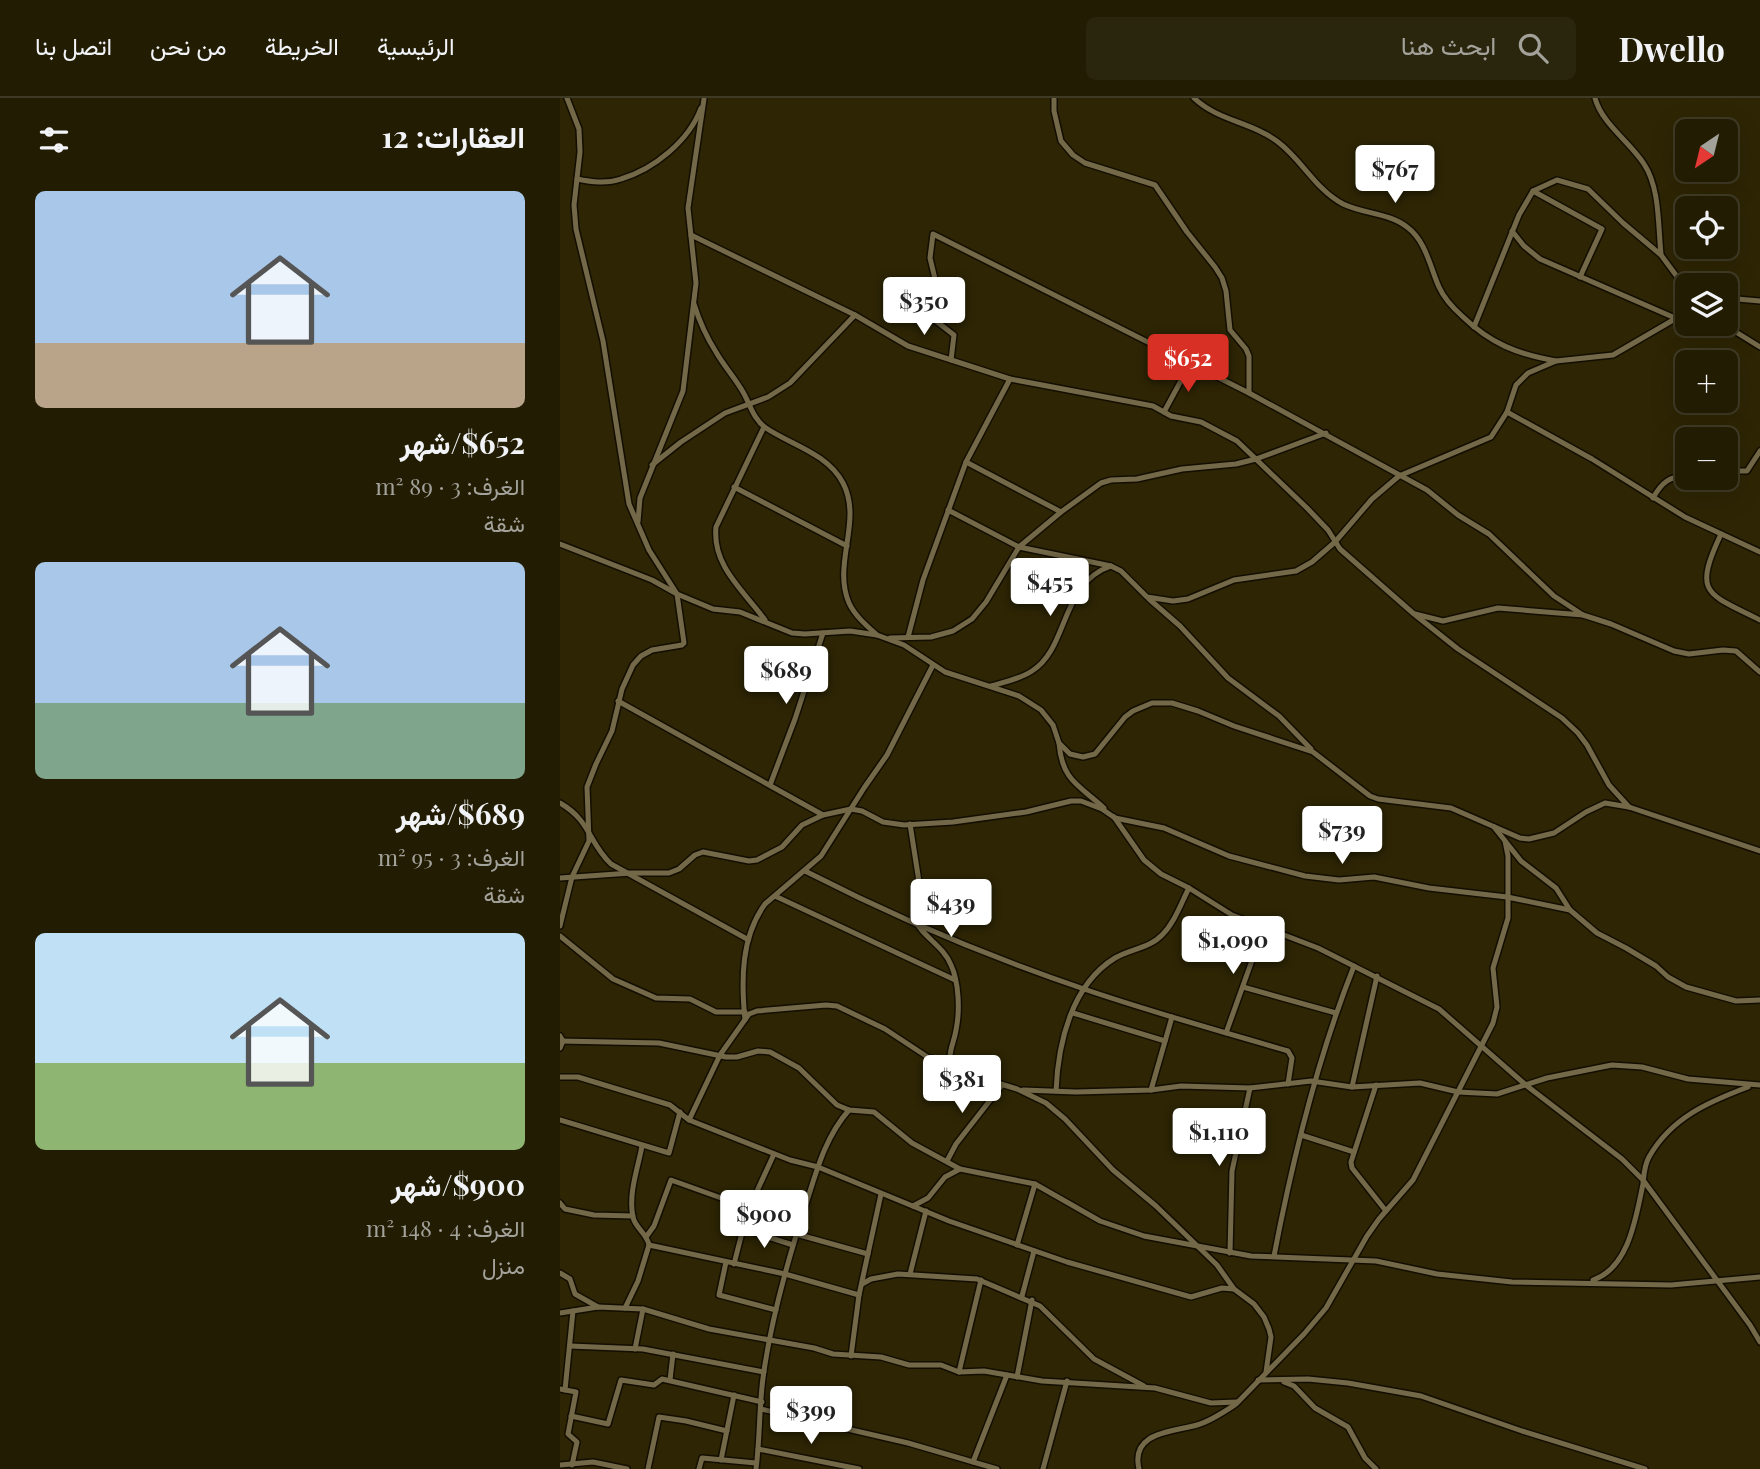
<!DOCTYPE html>
<html lang="ar">
<meta charset="utf-8">
<style>
:root{--surface:#221c03;--page:#2a250d;--text:#f1f3f6;--muted:#a2a19a;--line:#3f3a25;--accent:#d93025}
body{margin:0;font-family:"Playfair Display",Vazirmatn,serif;background:var(--page);color:var(--text);direction:rtl;height:100vh;display:flex;flex-direction:column;font-size:26px;white-space:nowrap}
*{box-sizing:border-box;margin:0}
p{font-size:23px;color:var(--muted)}
.icon{flex:none;width:38px;height:38px;fill:none;stroke:currentColor;stroke-width:2;stroke-linecap:round;stroke-linejoin:round}
.map{position:relative;flex:1;overflow:hidden;direction:ltr}
.sheet{display:flex;flex-direction:column;background:var(--surface);width:560px}
.sheet>*{flex:none}
.needle{width:46px;rotate:215deg}
.controls{position:absolute;left:1115px;top:21px;display:grid;gap:14px}
.controls a{display:grid;place-items:center;width:63px;height:63px;border-radius:10px;background:var(--surface);box-shadow:0 7px 28px #0002,0 0 0 2px var(--line);font-size:35px}
.price{position:absolute;translate:-50% -60px;padding:0 16px;border-radius:7px;background:#fff;color:#222;font-size:23px;line-height:46px;filter:drop-shadow(0 2px 4px #0008)}
.price::after{content:'';position:absolute;left:50%;top:42px;width:21px;height:16px;margin-left:-10px;background:inherit;clip-path:polygon(0 0,100% 0,50% 100%)}
.price.current{background:var(--accent);color:#fff}
ul{padding:0;list-style:none}
li{display:grid;align-content:center;gap:14px;height:371px;padding:0 35px}
li span{display:grid;place-items:center;height:217px;border-radius:10px;color:#555}
li>.icon{margin-inline-start:auto}
span .icon{width:126px;height:126px;fill:#fffc;stroke-width:1}
li b{font-size:30px}
h2{display:flex;justify-content:space-between;align-items:center;height:84px;padding:0 35px;font-size:30px}
header{display:flex;align-items:center;gap:42px;box-sizing:border-box;height:98px;padding:0 35px;background:var(--surface);border-bottom:2px solid var(--line)}
header strong{font-size:33px}
nav{display:flex;gap:38px;margin-inline-start:auto;font-size:24px}
.search{width:490px;height:63px;background:var(--page);display:flex;align-items:center;gap:18px;box-sizing:border-box;padding:0 24px;border-radius:10px;color:var(--muted);font-size:26px}
main{display:flex;flex:1;min-height:0}
.map>svg:first-child{display:block}
.lines{fill:none;stroke-linecap:round;stroke-linejoin:round}
.street-casing{stroke:#140e00;stroke-width:8}
.street{stroke:#736948;stroke-width:5}
</style>
<header>
<strong>Dwello</strong>
<div class="search"><svg class="icon" aria-label="search" viewBox="0 0 24 24"><circle cx="10" cy="10" r="6"/><path d="M15 15l6 6"/></svg>ابحث هنا</div>
<nav><a>الرئيسية</a><a>الخريطة</a><a>من نحن</a><a>اتصل بنا</a></nav>
</header>
<main>
<div class="map">
<svg width="1200" height="1371" viewBox="0 0 1200 1371">
<rect width="100%" height="100%" fill="#2d2504"/>
<g class="lines">
<defs>
<g id="street">
<polyline points="7,0 19,31 20,54 14,107 16,131 43,243 69,406 89,452 117,496 153,511 180,514 232,535 245,536 290,533 317,537 344,547 385,574 459,598 481,612 493,627 499,645 510,656 523,659 535,656 565,619 573,613 592,605 612,605 638,613 674,628 753,654 810,698 818,701 891,710 960,740 969,741 994,735 1026,714 1045,705 1069,709 1200,753"/>
<polyline points="494,0 494,13 501,43 513,57 525,65 595,87 627,134 655,169 662,180 666,193 670,232 686,251 689,258 689,295"/>
<path d="M 634,0 C 658,23 692,24 718,44 C 742,62 756,92 783,106 C 804,116 829,115 847,129 C 866,143 870,169 879,189 C 884,200 893,210 902,218 C 931,246 957,256 996,263"/>
<path d="M 1035,0 C 1042,26 1070,44 1084,66 C 1100,90 1098,128 1101,156"/>
<path d="M 17,81 C 32,84 46,86 61,81 C 94,71 129,43 141,10"/>
<polyline points="973,93 1042,131 1020,179"/>
<polyline points="952,133 964,148 980,161 1115,220"/>
<polyline points="131,137 295,217 348,248 450,281 593,308 611,318 641,324 677,343 747,410 768,432 780,451 854,516 898,551 1002,620 1018,635 1027,647 1049,687 1069,709"/>
<polyline points="1166,200 1200,203"/>
<path d="M 134,206 C 139,222 147,240 156,254 C 164,268 175,280 183,294 C 190,306 193,321 206,330 C 231,347 267,355 283,385 C 303,423 272,466 289,505 C 295,518 307,528 317,537"/>
<polyline points="1163,226 1200,249"/>
<polyline points="914,229 959,117 973,93 997,82 1028,91 1063,125 1101,157 1127,192"/>
<polyline points="391,262 394,237 376,223 370,214 376,185 370,160 373,136 689,295 867,392 898,417 929,436 994,498 1023,517"/>
<polyline points="604,314 630,266"/>
<polyline points="947,314 1032,361 1125,419 1200,454"/>
<path d="M 204,329 L 156,429 C 152,468 184,493 205,522"/>
<polyline points="406,364 501,414"/>
<polyline points="92,367 121,344 165,315 208,299 230,285 295,217"/>
<polyline points="1166,373 1187,373 1200,353"/>
<polyline points="174,389 287,448"/>
<path d="M 1093,400 C 1102,384 1109,379 1127,377"/>
<polyline points="388,412 459,449 551,468 561,473 587,499 613,503 628,501 674,482 736,473 752,464 775,444 812,401 839,378 931,339 947,314 956,287 968,275 996,263 1053,257 1127,214"/>
<polyline points="78,424 80,400 123,293 136,185 128,110 144,1"/>
<path d="M 1161,436 C 1133,496 1146,495 1200,522"/>
<polyline points="0,446 92,482 117,496 124,545 122,547 92,552 81,558 73,567 62,591 52,633 36,666 27,689 29,743 12,779 0,828"/>
<polyline points="589,501 620,528 668,580 719,618 751,651"/>
<polyline points="855,516 883,523 938,510 1023,517 1051,526 1114,553 1129,556 1163,552 1176,553 1200,574"/>
<polyline points="348,539 363,482 406,364 450,281"/>
<polyline points="330,540 371,539 393,533 412,521 426,504 459,449 501,414 541,385 551,382 577,381 622,371 676,366 696,361 766,335"/>
<path d="M 431,588 C 445,584 460,581 472,573 C 509,550 500,485 551,468"/>
<polyline points="58,603 263,717"/>
<path d="M 499,645 C 502,683 519,687 544,710"/>
<polyline points="210,687 235,621 263,535"/>
<path d="M 0,705 C 31,723 28,744 51,766 L 187,841"/>
<polyline points="554,719 584,762 601,776 629,790 672,817 758,850 879,911 967,988 1062,1061 1083,1082 1190,1227 1200,1244"/>
<path d="M 350,726 L 360,790 L 354,820 C 362,839 383,847 391,867 C 399,884 400,913 396,932 C 394,945 389,951 390,964"/>
<polyline points="934,729 961,763 996,790 1010,812 1037,835 1066,850 1096,868 1108,879 1126,889 1176,903 1200,902"/>
<path d="M 245,773 C 335,819 429,859 524,891 C 591,914 660,933 728,953 L 732,960 L 728,986"/>
<polyline points="0,780 71,775 109,775 119,771 135,757 143,754 189,763 197,762 222,749 242,727 263,717 291,711 302,713 323,724 344,727 393,724 466,714 511,703 521,703 542,711 555,720 604,730 669,758 745,778 779,782 814,779 869,790 947,799 1010,812"/>
<polyline points="215,798 395,882"/>
<polyline points="0,838 53,881 96,900 130,901 156,914 185,914"/>
<polyline points="683,889 776,915"/>
<polyline points="513,915 605,943"/>
<path d="M 185,922 C 181,882 181,839 205,806 L 261,758 L 304,690 L 327,657 L 373,567"/>
<polyline points="666,935 704,829"/>
<polyline points="0,938 3,943 0,950"/>
<polyline points="0,943 99,945 166,959 177,959 198,953 210,954 239,970 277,1007 289,1012 314,1014 352,1045 400,1071 475,1086 540,1123 584,1138 691,1158 816,1163 877,1176 952,1184 1111,1187 1200,1179"/>
<polyline points="0,979 18,979 110,1007 129,1022 230,1062 258,1069 389,1123 507,1164 631,1199 662,1190 674,1191"/>
<polyline points="816,987 791,1064 792,1070 826,1113"/>
<polyline points="792,989 817,878"/>
<polyline points="463,992 516,994 591,992 621,988 690,990 751,983 792,989 860,985 898,994 937,996 987,980 1052,967 1082,969 1128,981 1200,987"/>
<polyline points="591,992 612,919"/>
<path d="M 496,993 C 498,946 511,887 555,860 C 570,851 590,850 602,837 C 615,824 621,805 629,790"/>
<polyline points="0,1022 109,1055 120,1014"/>
<polyline points="129,1022 160,957 189,916 197,913 266,907 277,908 325,931 369,960 398,966 428,982 457,991 486,1005 505,1021 553,1072 596,1108 657,1167 674,1191 694,1206 704,1219 709,1231 711,1239 706,1274"/>
<polyline points="741,1037 794,1054"/>
<polyline points="387,1063 396,1046 442,987"/>
<polyline points="0,1105 5,1111 34,1117 73,1118"/>
<polyline points="353,1108 368,1100 385,1079 400,1071"/>
<polyline points="183,1131 233,1147"/>
<polyline points="236,1136 308,1156"/>
<polyline points="86,1139 94,1128 111,1082 189,1110"/>
<polyline points="89,1147 225,1176 299,1197"/>
<polyline points="457,1147 475,1086"/>
<polyline points="670,1155 672,1073 690,990"/>
<path d="M 714,1158 C 733,1059 757,961 794,868"/>
<polyline points="166,1164 159,1197 216,1212"/>
<polyline points="174,1166 187,1115 214,1056"/>
<polyline points="0,1175 10,1181 15,1196 38,1209"/>
<polyline points="350,1176 366,1113"/>
<path d="M 1033,1182 C 1069,1170 1076,1119 1083,1086 C 1084,1076 1084,1068 1089,1059 C 1111,1020 1148,1004 1188,989"/>
<polyline points="302,1186 311,1181 338,1176 417,1181 480,1208 534,1261 584,1288"/>
<polyline points="462,1198 474,1153"/>
<path d="M 65,1210 L 78,1183 L 89,1147 C 87,1135 75,1130 73,1119 C 68,1096 78,1070 82,1048"/>
<polyline points="0,1215 38,1209 83,1211 149,1231 254,1250 273,1256 321,1259 349,1267 381,1267 399,1274 424,1273 482,1283 595,1290 651,1305 677,1304"/>
<polyline points="10,1248 83,1251 204,1274"/>
<polyline points="75,1251 83,1211"/>
<polyline points="291,1258 299,1197 321,1096"/>
<polyline points="399,1274 421,1182"/>
<polyline points="457,1279 472,1202"/>
<polyline points="110,1282 113,1256"/>
<polyline points="698,1282 748,1281 788,1285 861,1298 962,1333 1085,1371"/>
<polyline points="724,1284 734,1288 755,1310 788,1329 805,1360 816,1371"/>
<polyline points="0,1291 16,1294 8,1336 17,1344 12,1367"/>
<polyline points="5,1292 13,1213"/>
<polyline points="201,1311 348,1345 437,1371"/>
<polyline points="11,1318 48,1326 61,1282 94,1287 102,1281 202,1304"/>
<polyline points="198,1351 299,1371"/>
<polyline points="161,1362 174,1297"/>
<polyline points="413,1364 447,1277"/>
<polyline points="0,1367 33,1364 67,1371"/>
<polyline points="88,1371 99,1319 126,1323 167,1333"/>
<polyline points="139,1371 142,1360 196,1365"/>
<path d="M 196,1371 C 200,1341 199,1310 203,1280 C 211,1220 228,1161 247,1103 C 257,1071 266,1038 289,1012"/>
<polyline points="483,1371 507,1283"/>
<path d="M 579,1371 C 570,1333 614,1334 637,1327 C 651,1323 664,1314 676,1306 L 744,1236 L 766,1210 L 807,1138 L 819,1121 L 853,1082 L 933,925 L 937,909 L 933,870 L 948,820 L 948,758 L 945,743"/>
</g>
</defs>
<!-- street casing -->
<use href="#street" class="street-casing"/>
<!-- street -->
<use href="#street" class="street"/>
</g>
</svg>
<div class="controls">
<a><svg class="needle" viewBox="-14 -14 28 28"><path d="M0-13l5 13h-10z" fill="#e53935"/><path d="M0 13l5-13h-10z" fill="#a2a19a"/></svg></a>
<a><svg class="icon" aria-label="locate" viewBox="0 0 24 24"><circle cx="12" cy="12" r="6"/><path d="M12 2v4M12 18v4M2 12h4M18 12h4"/></svg></a>
<a><svg class="icon" aria-label="layers" viewBox="0 0 24 24"><path d="M12 4l9 5-9 5-9-5zM3 14l9 5 9-5"/></svg></a>
<a>+</a>
<a>−</a>
</div>
<b class="price" style="left:835px;top:107px">$767</b>
<b class="price" style="left:364px;top:239px">$350</b>
<b class="price current" style="left:628px;top:296px">$652</b>
<b class="price" style="left:490px;top:520px">$455</b>
<b class="price" style="left:226px;top:608px">$689</b>
<b class="price" style="left:782px;top:768px">$739</b>
<b class="price" style="left:391px;top:841px">$439</b>
<b class="price" style="left:673px;top:878px">$1,090</b>
<b class="price" style="left:402px;top:1017px">$381</b>
<b class="price" style="left:659px;top:1070px">$1,110</b>
<b class="price" style="left:204px;top:1152px">$900</b>
<b class="price" style="left:251px;top:1348px">$399</b>
</div>
<section class="sheet">
<h2>العقارات: 12<svg class="icon" aria-label="filters" viewBox="0 0 24 24"><path d="M4 7h16M4 17h16"/><circle cx="9" cy="7" r="2"/><circle cx="15" cy="17" r="2"/></svg></h2>
<ul>
<li><span style="background:linear-gradient(#a9c7e8 70%,#b9a48a 0)"><svg class="icon" aria-label="home" viewBox="0 0 24 24"><path d="M3 11l9-7 9 7M6 9v11h12V9"/></svg></span><div><b>$652/شهر</b><p>الغرف: 3 · 89 m²</p><p>شقة</p></div></li>
<li><span style="background:linear-gradient(#a9c7e8 65%,#7fa58c 0)"><svg class="icon" aria-label="home" viewBox="0 0 24 24"><path d="M3 11l9-7 9 7M6 9v11h12V9"/></svg></span><div><b>$689/شهر</b><p>الغرف: 3 · 95 m²</p><p>شقة</p></div></li>
<li><span style="background:linear-gradient(#bfe0f5 60%,#8fb573 0)"><svg class="icon" aria-label="home" viewBox="0 0 24 24"><path d="M3 11l9-7 9 7M6 9v11h12V9"/></svg></span><div><b>$900/شهر</b><p>الغرف: 4 · 148 m²</p><p>منزل</p></div></li>
</ul>
</section>
</main>
